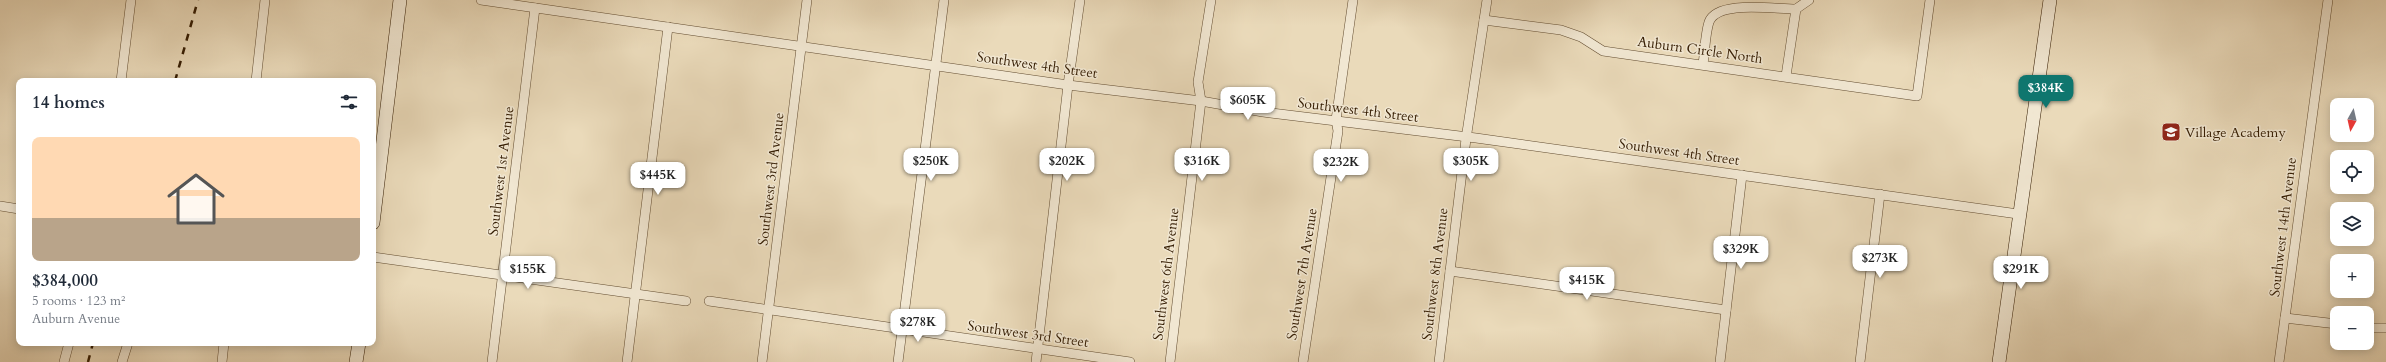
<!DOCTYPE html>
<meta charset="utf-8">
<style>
:root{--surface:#fff;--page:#f2f2f3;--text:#1f2937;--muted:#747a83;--line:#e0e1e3;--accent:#0f766e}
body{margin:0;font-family:Cardo,serif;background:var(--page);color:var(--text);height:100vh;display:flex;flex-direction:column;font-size:15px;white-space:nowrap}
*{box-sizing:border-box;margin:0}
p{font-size:13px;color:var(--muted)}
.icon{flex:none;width:22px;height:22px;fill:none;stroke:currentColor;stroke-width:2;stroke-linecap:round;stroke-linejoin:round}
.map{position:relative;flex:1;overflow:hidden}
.drawer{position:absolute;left:16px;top:78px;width:360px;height:268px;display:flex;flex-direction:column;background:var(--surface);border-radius:8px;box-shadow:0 2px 10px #0003}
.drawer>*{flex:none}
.needle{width:26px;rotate:188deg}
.fabs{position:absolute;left:2330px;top:98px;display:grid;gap:8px}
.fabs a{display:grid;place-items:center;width:44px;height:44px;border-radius:8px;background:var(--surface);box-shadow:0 2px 10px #0003;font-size:20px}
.price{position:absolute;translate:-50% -34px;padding:0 9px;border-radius:8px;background:#fff;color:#222;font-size:13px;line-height:26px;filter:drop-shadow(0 1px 2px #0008)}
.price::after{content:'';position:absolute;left:50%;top:24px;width:12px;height:9px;margin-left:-6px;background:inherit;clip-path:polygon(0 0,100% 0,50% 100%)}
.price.active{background:var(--accent);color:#fff}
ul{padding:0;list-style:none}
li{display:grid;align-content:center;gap:8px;height:212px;padding:0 16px}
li+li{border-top:1px solid var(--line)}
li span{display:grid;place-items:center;height:124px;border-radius:8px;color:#555}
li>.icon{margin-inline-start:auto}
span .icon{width:72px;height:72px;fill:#fffc;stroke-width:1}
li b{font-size:17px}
h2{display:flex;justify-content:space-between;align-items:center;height:48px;padding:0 16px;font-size:17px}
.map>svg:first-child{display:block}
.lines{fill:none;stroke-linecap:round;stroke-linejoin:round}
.street-casing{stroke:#624c30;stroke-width:10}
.secondary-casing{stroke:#341c02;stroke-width:14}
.street{stroke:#f1e7d2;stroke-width:9}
.secondary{stroke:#f1e7d2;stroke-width:13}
.rail{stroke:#341c02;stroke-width:2.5;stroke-dasharray:7 7;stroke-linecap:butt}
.labels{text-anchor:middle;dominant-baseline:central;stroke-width:3;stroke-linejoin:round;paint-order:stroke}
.street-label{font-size:14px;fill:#341c02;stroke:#f1e7d2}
.poi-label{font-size:14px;fill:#341c02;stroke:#f1e7d2;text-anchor:start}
</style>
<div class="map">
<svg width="2386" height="362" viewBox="0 0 2386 362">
<rect width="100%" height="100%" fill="#eadaba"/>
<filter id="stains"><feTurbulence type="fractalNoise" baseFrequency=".005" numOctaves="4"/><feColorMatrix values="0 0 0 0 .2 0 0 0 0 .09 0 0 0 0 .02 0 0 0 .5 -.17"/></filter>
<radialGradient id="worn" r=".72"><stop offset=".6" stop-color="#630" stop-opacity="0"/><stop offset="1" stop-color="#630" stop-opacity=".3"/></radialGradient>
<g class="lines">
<defs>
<g id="street">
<polyline points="481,0 1068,85 1201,101 1263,112 1476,138 2018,214"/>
<polyline points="1484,20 1561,30 1581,37 1603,51 1917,96 1930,0"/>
<path d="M 1703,64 C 1705,51 1705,35 1709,22 C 1717,0 1772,9 1796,9 L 1809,0"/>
<polyline points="1786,76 1796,9"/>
<polyline points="121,81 131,0"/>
<polyline points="256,81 265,0"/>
<polyline points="0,206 19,209"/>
<polyline points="373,257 686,301"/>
<polyline points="1450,271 1726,310"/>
<polyline points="709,301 1130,362"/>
<polyline points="2285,318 2337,324"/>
<polyline points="2367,328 2386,328"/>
<polyline points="64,362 69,343"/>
<polyline points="122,362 128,343"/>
<polyline points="222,362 224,343"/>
<polyline points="492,362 535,8"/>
<polyline points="627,362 668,27"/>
<polyline points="762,362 807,0"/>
<polyline points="898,362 944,0"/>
<polyline points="1036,362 1068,85 1080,0"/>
<polyline points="1170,362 1201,101 1198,82 1211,0"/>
<polyline points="1303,362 1338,131 1336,120 1353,0"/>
<polyline points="1439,362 1466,139 1487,0"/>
<polyline points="1720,362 1742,175"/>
<polyline points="1860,362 1880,194"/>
<polyline points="2279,362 2328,0"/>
</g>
<g id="secondary">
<polyline points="373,223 400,0"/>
<polyline points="356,362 359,343"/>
<polyline points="1999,362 2050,0"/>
</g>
</defs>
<!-- street casing -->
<use href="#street" class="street-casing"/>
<!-- secondary casing -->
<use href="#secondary" class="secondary-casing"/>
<!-- street -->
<use href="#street" class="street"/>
<!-- secondary -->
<use href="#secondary" class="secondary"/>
<!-- rail -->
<g class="rail">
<polyline points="175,81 198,0"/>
<polyline points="88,362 93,343"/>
</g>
</g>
<!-- icons -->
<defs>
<symbol id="school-square" viewBox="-11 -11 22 22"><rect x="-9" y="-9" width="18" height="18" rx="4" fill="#8f2418" stroke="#f1e7d2"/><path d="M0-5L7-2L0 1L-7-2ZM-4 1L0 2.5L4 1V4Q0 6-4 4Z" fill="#fff"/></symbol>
</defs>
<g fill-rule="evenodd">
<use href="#school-square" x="2160" y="121" width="22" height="22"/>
</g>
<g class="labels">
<!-- street labels -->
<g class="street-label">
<text transform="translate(1700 50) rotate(8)">Auburn Circle North</text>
<text transform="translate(1037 65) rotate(8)">Southwest 4th Street</text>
<text transform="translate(1358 110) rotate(7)">Southwest 4th Street</text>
<text transform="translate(1679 152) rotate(8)">Southwest 4th Street</text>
<text transform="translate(501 171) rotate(-83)">Southwest 1st Avenue</text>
<text transform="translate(771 179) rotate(-83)">Southwest 3rd Avenue</text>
<text transform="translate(2283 227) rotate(-83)">Southwest 14th Avenue</text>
<text transform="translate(1166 274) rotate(-83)">Southwest 6th Avenue</text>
<text transform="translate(1302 274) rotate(-81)">Southwest 7th Avenue</text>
<text transform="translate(1435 274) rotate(-83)">Southwest 8th Avenue</text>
<text transform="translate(1028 334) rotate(8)">Southwest 3rd Street</text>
</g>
<!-- poi labels -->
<g class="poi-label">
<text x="2185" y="132">Village Academy</text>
</g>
</g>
<rect width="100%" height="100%" filter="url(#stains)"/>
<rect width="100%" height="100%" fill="url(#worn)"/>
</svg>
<div class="fabs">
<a><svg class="needle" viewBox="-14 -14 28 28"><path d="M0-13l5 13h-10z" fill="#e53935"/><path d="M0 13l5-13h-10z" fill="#747a83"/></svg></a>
<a><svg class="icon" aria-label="locate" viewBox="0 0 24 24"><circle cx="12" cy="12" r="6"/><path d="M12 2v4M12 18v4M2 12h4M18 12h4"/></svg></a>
<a><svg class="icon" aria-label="layers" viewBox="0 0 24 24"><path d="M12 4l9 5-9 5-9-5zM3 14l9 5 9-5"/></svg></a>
<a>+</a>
<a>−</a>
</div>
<b class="price active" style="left:2046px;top:109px">$384K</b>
<b class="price" style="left:1248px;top:121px">$605K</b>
<b class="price" style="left:931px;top:182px">$250K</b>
<b class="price" style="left:1067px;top:182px">$202K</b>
<b class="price" style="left:1202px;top:182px">$316K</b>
<b class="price" style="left:1471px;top:182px">$305K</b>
<b class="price" style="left:1341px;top:183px">$232K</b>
<b class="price" style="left:658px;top:196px">$445K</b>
<b class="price" style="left:1741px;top:270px">$329K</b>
<b class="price" style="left:1880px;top:279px">$273K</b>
<b class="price" style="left:528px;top:290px">$155K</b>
<b class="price" style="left:2021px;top:290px">$291K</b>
<b class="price" style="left:1587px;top:301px">$415K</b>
<b class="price" style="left:918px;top:343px">$278K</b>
<section class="drawer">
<h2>14 homes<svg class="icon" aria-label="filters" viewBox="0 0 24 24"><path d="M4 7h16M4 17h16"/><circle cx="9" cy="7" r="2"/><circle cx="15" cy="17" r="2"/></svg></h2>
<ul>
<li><span style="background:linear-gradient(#ffd9b3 65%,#b9a48a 0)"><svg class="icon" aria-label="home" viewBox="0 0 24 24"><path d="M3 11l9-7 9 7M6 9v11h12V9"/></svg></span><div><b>$384,000</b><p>5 rooms · 123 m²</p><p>Auburn Avenue</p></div></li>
</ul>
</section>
</div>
